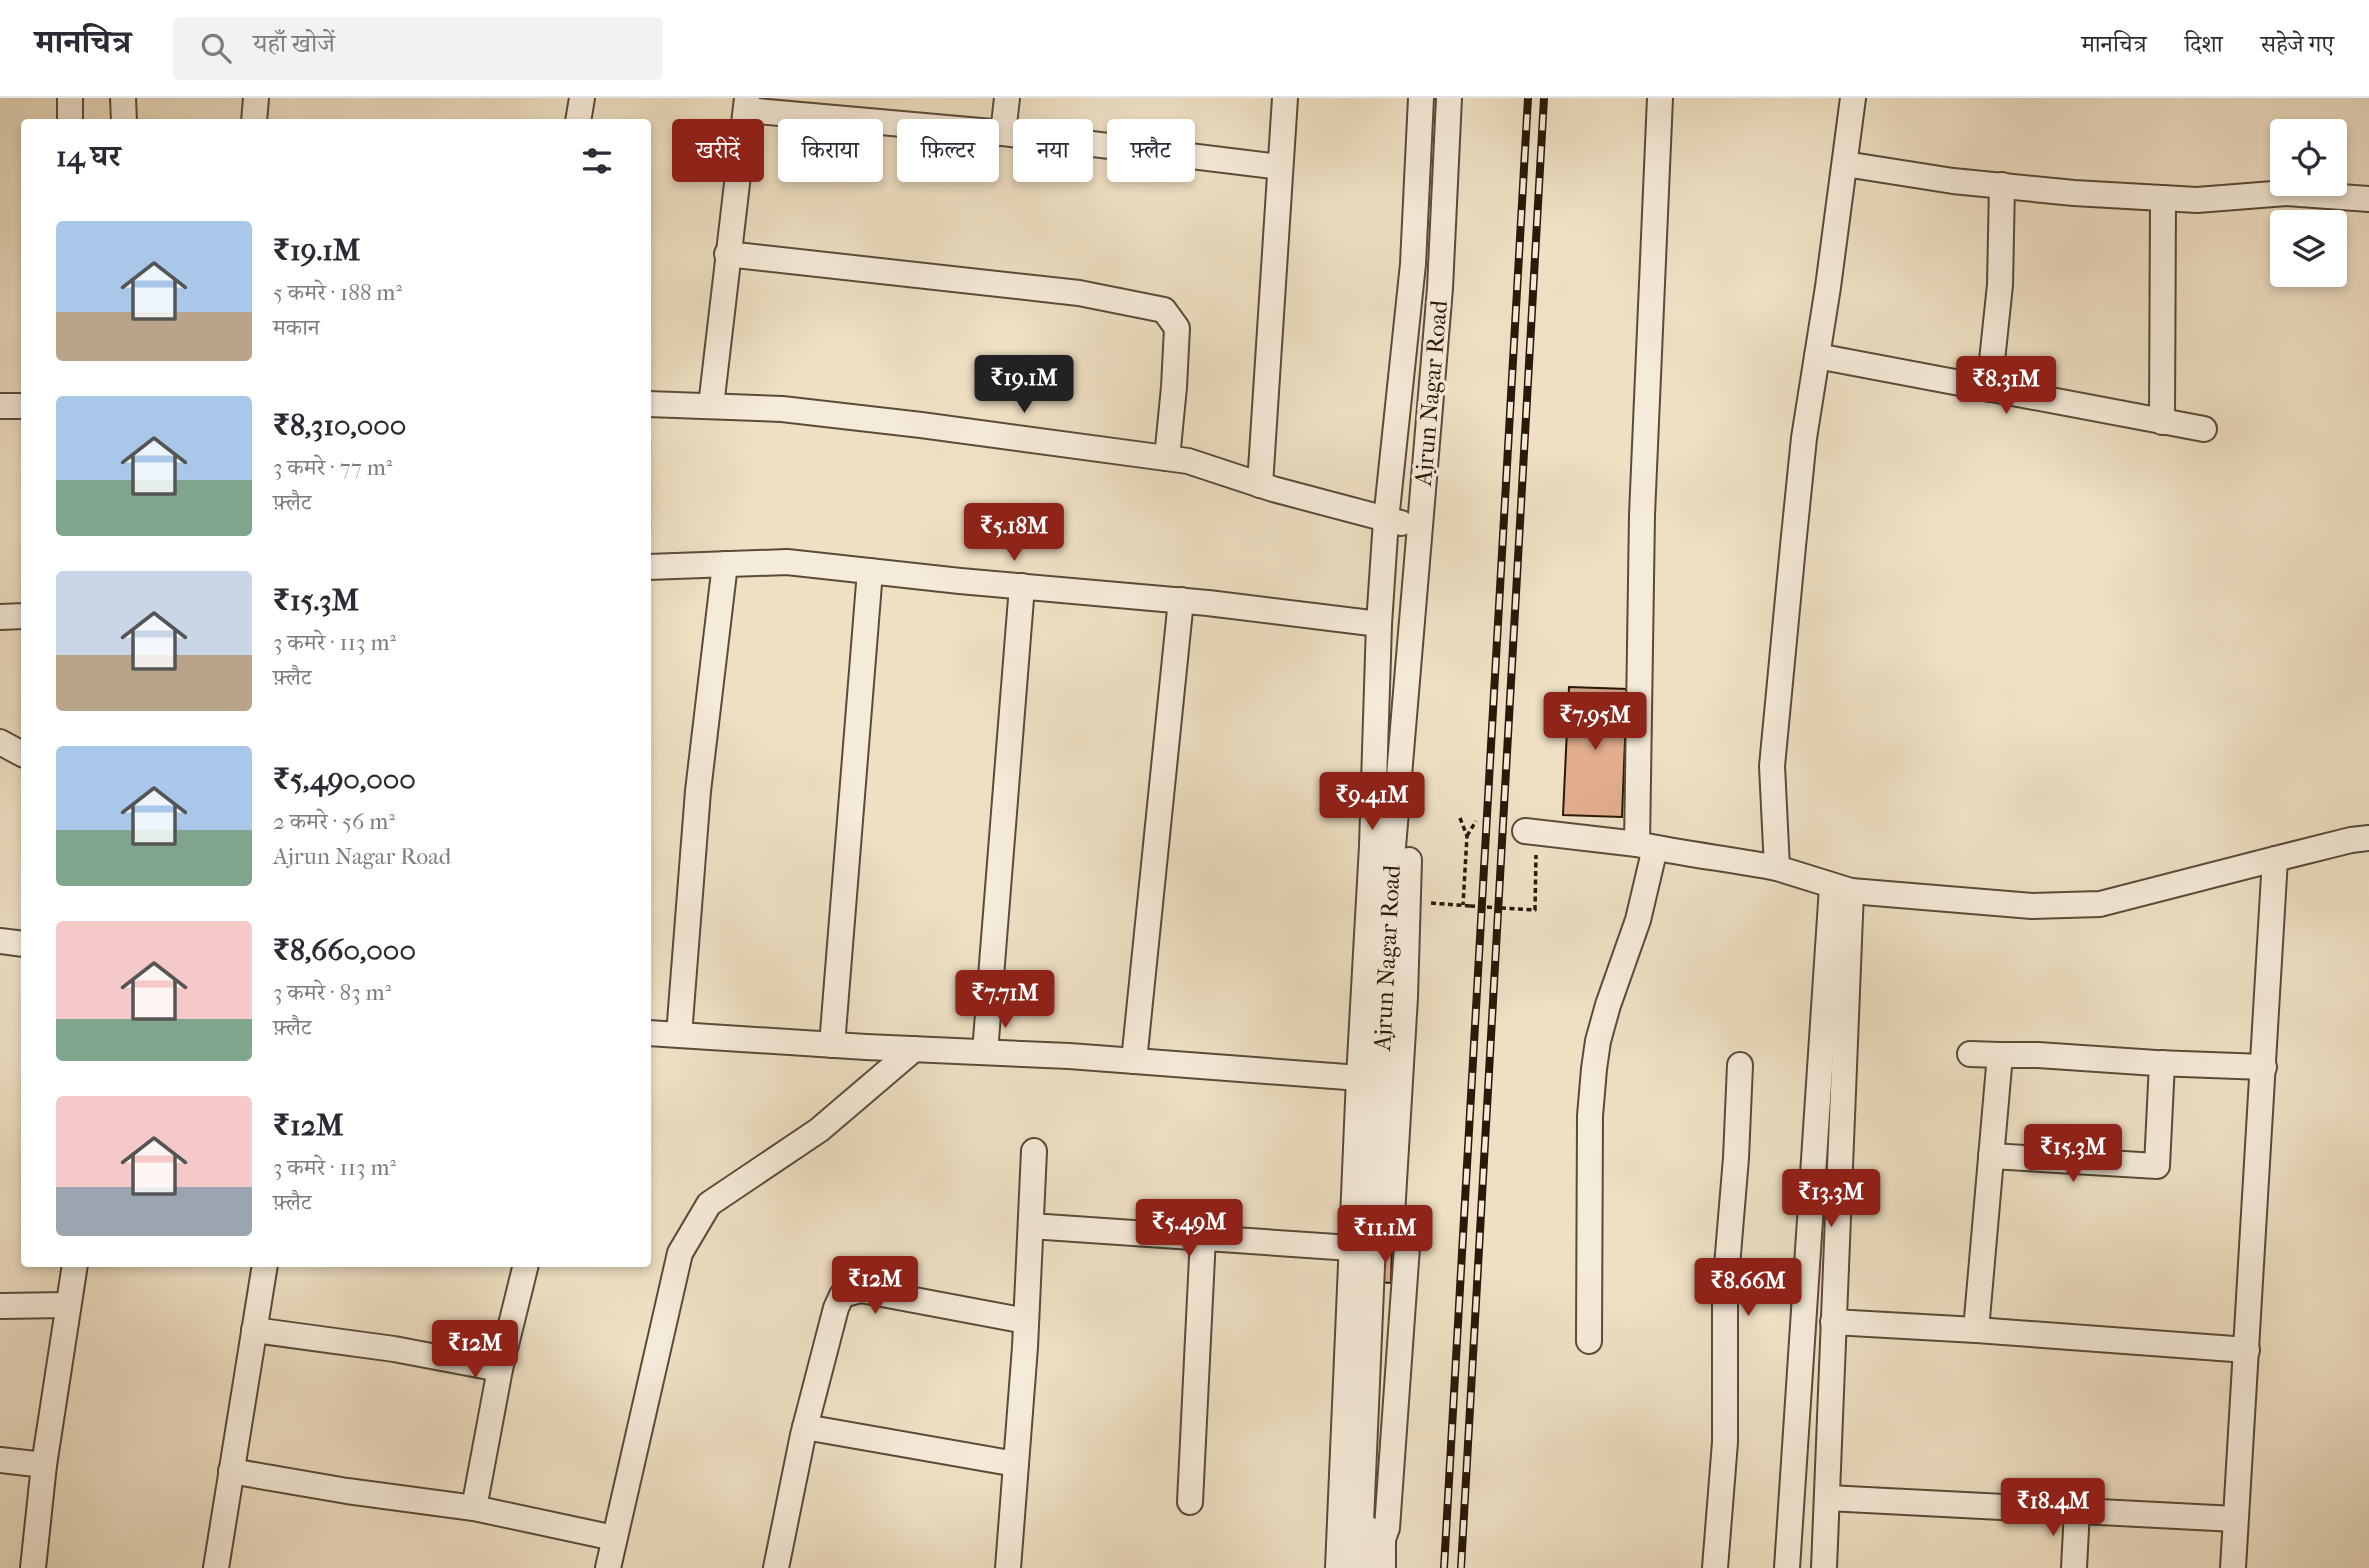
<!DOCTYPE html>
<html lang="hi">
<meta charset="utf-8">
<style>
:root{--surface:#fff;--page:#f2f2f3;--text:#2b2b33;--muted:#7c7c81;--line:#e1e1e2;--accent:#8f2418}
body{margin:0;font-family:"IM FELL French Canon","Noto Serif Devanagari",serif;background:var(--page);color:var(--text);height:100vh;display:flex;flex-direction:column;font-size:26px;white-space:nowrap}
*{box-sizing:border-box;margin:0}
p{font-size:23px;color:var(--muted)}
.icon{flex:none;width:38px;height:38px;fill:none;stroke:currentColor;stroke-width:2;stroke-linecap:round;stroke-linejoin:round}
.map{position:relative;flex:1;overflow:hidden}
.details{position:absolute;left:21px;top:21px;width:630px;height:1148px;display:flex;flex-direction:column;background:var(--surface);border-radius:7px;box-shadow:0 4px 10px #0003}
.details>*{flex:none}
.top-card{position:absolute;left:672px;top:21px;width:665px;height:63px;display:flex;gap:14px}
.buttons{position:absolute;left:2270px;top:21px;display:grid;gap:14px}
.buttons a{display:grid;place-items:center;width:77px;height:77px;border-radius:7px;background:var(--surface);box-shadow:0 4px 10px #0003;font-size:35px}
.price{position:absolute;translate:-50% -60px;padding:0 16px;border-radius:7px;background:var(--accent);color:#fff;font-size:23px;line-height:46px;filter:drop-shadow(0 2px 4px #0008)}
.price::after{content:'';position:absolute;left:50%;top:42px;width:21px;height:16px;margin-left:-10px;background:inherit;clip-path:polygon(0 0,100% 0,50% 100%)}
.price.active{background:#222;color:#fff}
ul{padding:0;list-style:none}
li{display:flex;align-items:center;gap:21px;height:175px;padding:0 35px}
li span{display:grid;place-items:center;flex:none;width:196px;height:140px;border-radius:7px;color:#555}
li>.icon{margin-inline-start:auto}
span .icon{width:84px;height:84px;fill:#fffc;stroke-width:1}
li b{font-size:30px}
h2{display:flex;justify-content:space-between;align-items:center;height:84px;padding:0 35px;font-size:30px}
.chip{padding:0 24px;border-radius:7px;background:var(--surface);box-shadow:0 4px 10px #0003;font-size:24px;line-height:63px}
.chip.active{background:var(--accent);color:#fff}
header{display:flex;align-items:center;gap:42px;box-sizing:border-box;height:98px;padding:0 35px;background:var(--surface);border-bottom:2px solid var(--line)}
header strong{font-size:33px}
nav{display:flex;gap:38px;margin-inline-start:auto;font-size:24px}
.search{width:490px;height:63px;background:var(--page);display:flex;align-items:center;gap:18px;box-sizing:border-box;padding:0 24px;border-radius:7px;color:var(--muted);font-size:26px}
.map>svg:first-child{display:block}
.building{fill:#e3ae8e;stroke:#291909;stroke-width:2}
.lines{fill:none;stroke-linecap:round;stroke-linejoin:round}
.minor-casing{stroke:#5a4b38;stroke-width:28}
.path{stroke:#291909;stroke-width:3.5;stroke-dasharray:5 3.5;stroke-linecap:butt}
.minor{stroke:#f5ebd9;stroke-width:24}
.rail-casing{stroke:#291909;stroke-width:8}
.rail{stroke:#f5ebd9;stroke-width:5;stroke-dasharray:16;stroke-linecap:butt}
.path-bridge{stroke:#291909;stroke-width:3.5;stroke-dasharray:5 3.5;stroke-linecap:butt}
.labels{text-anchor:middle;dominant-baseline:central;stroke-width:7;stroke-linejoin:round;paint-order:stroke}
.street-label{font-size:24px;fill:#291909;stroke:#f5ebd9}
</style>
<header>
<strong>मानचित्र</strong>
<div class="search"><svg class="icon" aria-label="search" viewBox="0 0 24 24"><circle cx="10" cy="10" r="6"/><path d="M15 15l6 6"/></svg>यहाँ खोजें</div>
<nav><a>मानचित्र</a><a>दिशा</a><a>सहेजे गए</a></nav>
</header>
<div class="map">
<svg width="2369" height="1470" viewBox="0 0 2369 1470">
<rect width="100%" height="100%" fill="#efe0c4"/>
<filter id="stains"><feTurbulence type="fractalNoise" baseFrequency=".00286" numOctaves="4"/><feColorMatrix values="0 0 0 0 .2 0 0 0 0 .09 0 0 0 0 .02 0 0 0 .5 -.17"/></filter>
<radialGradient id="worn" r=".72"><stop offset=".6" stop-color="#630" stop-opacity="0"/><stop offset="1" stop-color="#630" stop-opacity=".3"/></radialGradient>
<!-- building -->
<g class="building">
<polygon points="1569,589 1627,591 1622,719 1563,717"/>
<polygon points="1380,1148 1392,1149 1391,1185 1378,1184"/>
</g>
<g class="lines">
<defs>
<g id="minor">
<polyline points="70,0 70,24"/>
<polyline points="123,0 124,24"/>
<path d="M 1660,0 L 1642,417 L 1637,746 C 1683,756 1730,761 1777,770"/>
<polyline points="1853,0 1828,189 1804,340 1793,448 1772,668 1777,770 1851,793 2032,808 2100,806 2275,761 2351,742 2369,740"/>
<polyline points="746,12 1003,35 1280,69"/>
<polyline points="254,24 256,0"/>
<polyline points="578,24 582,0"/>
<polyline points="1003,35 1007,0"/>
<polyline points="1845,66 1953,83 2074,95 2197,102 2286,95 2369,101"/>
<polyline points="727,156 1079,195 1164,212 1177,230 1174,289 1167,360"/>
<polyline points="1817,258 2204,331"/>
<polyline points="1989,291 2000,187 2002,87"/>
<polyline points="648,306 782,311 921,327 1188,363 1273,391 1401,425"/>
<polyline points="0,308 24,308"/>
<polyline points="711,308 747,0"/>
<polyline points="2162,324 2163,100"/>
<polyline points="1260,387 1285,0"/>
<polyline points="648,469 787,464 960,483 1208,505 1379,526"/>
<polyline points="0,519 24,518"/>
<polyline points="0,644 24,657"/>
<polyline points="1525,733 1637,746"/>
<polyline points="0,843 24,846"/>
<polyline points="648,935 866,949 1069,958 1373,981"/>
<polyline points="679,937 698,693 725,466"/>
<polyline points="832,947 870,473"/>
<polyline points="985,954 1022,488"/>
<polyline points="1970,956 2000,957"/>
<polyline points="1134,963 1181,502"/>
<polyline points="1991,1058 2157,1068 2162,965"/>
<polyline points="1031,1128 1351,1150"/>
<polyline points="0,1208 68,1207"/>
<polyline points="1833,1224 1976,1232 2247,1252"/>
<polyline points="254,1232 394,1251 500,1271"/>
<polyline points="1976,1232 2000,957 2038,957 2156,965 2264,969"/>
<polyline points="1589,1243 1590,1018 1594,971 1598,943 1608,907 1638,822 1655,750"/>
<polyline points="805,1329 1016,1366"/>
<polyline points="0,1362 44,1367"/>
<polyline points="231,1373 347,1393 474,1410 614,1440"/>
<polyline points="1828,1400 2235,1421"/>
<polyline points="1190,1404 1203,1139"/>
<polyline points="474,1410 500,1271 526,1166"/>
<polyline points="1369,1431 1383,1441 1383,1470"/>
<polyline points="1383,1441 1387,1430 1407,1149 1392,1117 1405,899 1409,762"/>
<polyline points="33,1470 44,1367 75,1166"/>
<polyline points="216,1470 265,1166"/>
<polyline points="608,1470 680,1155 709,1106 819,1032 914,951"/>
<polyline points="776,1470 803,1337 836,1210 842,1197 861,1192 1026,1223"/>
<polyline points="1008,1470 1025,1249 1034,1053"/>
<polyline points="1338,1470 1359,980 1372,748 1379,526 1386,422 1413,166 1421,0"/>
<polyline points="1359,1470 1380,982 1393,749 1440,190 1449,0"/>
<polyline points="1715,1470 1725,1344 1725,1192 1736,1060 1740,967"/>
<polyline points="1787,1470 1832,789"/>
<polyline points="1824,1470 1851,793"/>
<polyline points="2074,1470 2077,1412"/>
<polyline points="2233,1470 2275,761"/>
</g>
</defs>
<!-- minor casing -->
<use href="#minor" class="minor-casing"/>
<!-- path -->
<g class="path">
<polyline points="1460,720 1467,738 1463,807"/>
<polyline points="1467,738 1476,723"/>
<polyline points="1431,805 1470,808"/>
<polyline points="1501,810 1535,812 1536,757"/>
</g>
<!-- minor -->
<use href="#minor" class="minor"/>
<defs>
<g id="rail">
<polyline points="1444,1470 1528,0"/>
<polyline points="1461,1470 1544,0"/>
</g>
</defs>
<!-- rail casing -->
<use href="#rail" class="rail-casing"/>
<!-- rail -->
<use href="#rail" class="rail"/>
<!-- path-bridge -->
<polyline class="path-bridge" points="1470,808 1501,810"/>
</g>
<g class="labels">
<!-- street labels -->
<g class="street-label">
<text transform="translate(1431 295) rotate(-85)">Ajrun Nagar Road</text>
<text transform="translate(1387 860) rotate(-87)">Ajrun Nagar Road</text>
</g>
</g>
<rect width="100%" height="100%" filter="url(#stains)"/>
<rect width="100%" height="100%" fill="url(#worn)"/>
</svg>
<div class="buttons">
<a><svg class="icon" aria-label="locate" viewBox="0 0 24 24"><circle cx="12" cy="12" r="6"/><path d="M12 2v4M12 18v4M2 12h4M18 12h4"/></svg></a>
<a><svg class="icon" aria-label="layers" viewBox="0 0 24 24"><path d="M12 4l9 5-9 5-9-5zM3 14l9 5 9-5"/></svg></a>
</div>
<b class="price active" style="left:1024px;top:317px">₹19.1M</b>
<b class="price" style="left:2006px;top:318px">₹8.31M</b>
<b class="price" style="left:1014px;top:465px">₹5.18M</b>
<b class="price" style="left:1595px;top:654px">₹7.95M</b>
<b class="price" style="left:1372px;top:734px">₹9.41M</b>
<b class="price" style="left:1005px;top:932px">₹7.71M</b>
<b class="price" style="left:2073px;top:1086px">₹15.3M</b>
<b class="price" style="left:1831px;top:1131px">₹13.3M</b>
<b class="price" style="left:1189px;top:1161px">₹5.49M</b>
<b class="price" style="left:1385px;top:1167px">₹11.1M</b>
<b class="price" style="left:875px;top:1218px">₹12M</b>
<b class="price" style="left:1748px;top:1220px">₹8.66M</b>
<b class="price" style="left:475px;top:1282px">₹12M</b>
<b class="price" style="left:2053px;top:1440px">₹18.4M</b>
<div class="top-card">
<a class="chip active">खरीदें</a>
<a class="chip">किराया</a>
<a class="chip">फ़िल्टर</a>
<a class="chip">नया</a>
<a class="chip">फ़्लैट</a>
</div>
<section class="details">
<h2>14 घर<svg class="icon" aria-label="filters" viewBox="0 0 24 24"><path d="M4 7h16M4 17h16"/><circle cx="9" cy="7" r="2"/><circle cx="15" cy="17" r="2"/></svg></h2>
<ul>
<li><span style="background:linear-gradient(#a9c7e8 65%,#b9a48a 0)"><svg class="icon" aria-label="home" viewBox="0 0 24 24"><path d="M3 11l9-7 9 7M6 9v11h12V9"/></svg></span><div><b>₹19.1M</b><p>5 कमरे · 188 m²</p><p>मकान</p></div></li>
<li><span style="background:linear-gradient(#a9c7e8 60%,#7fa58c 0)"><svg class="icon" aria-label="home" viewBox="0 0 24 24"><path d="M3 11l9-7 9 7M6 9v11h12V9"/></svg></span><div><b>₹8,310,000</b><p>3 कमरे · 77 m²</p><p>फ़्लैट</p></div></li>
<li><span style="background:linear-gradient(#c9d6e8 60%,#b9a48a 0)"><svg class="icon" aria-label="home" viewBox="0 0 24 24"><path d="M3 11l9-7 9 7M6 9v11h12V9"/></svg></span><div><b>₹15.3M</b><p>3 कमरे · 113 m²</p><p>फ़्लैट</p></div></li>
<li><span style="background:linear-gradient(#a9c7e8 60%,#7fa58c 0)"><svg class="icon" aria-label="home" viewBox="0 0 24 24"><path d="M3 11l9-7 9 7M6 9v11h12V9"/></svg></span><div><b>₹5,490,000</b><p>2 कमरे · 56 m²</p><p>Ajrun Nagar Road</p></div></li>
<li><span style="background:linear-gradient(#f6c9c9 70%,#7fa58c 0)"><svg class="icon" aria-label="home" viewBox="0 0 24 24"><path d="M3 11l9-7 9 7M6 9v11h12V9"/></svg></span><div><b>₹8,660,000</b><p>3 कमरे · 83 m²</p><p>फ़्लैट</p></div></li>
<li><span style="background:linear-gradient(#f6c9c9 65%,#9aa5b1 0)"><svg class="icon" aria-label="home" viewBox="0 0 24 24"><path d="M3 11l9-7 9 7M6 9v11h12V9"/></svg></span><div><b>₹12M</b><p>3 कमरे · 113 m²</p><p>फ़्लैट</p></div></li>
</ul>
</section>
</div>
